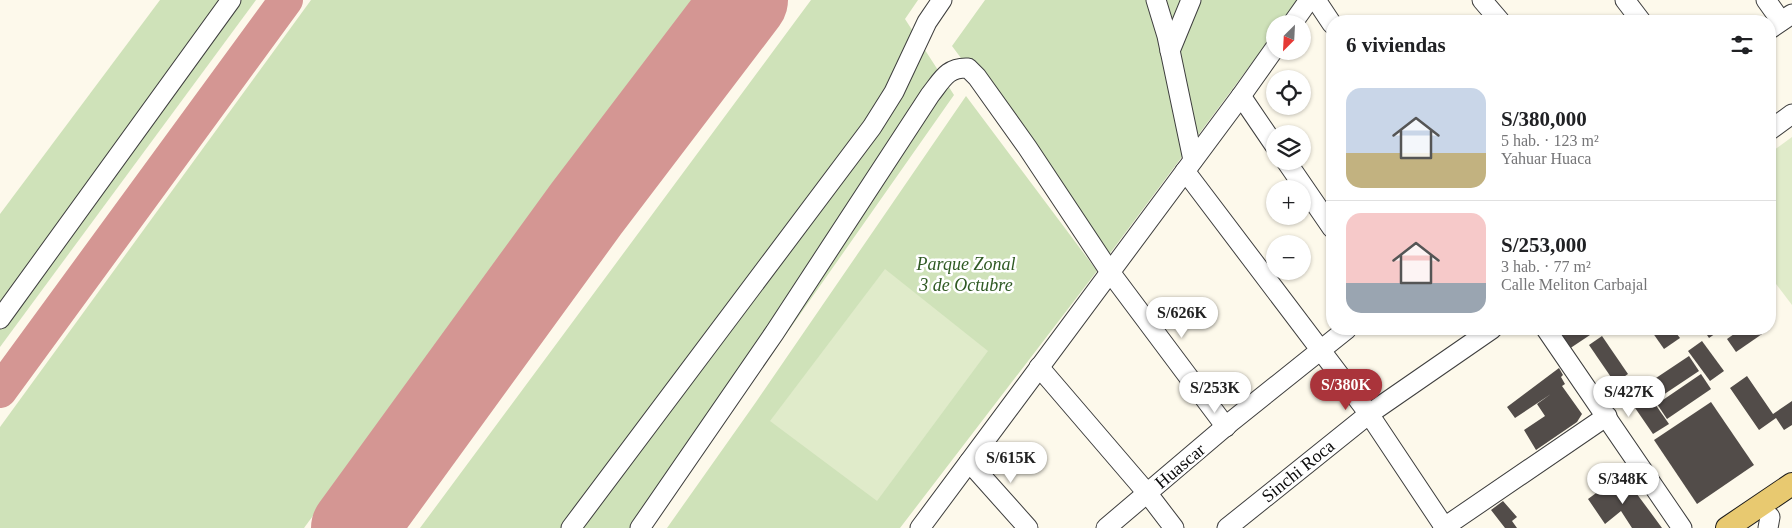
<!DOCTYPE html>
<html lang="es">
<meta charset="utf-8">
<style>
:root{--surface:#fff;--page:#f2f2f2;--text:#202124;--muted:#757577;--line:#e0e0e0;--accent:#aa343b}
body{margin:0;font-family:"Times New Roman",serif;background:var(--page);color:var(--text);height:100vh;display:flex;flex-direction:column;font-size:19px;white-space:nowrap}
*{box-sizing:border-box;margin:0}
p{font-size:16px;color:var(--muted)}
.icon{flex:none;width:28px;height:28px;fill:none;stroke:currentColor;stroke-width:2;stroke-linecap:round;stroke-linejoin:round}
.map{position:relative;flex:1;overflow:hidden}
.drawer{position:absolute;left:1326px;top:15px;width:450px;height:320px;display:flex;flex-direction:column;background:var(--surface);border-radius:20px;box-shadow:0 1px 4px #0004}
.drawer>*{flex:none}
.needle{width:32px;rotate:204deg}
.buttons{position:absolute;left:1266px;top:15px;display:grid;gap:10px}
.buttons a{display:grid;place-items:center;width:45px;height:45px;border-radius:50%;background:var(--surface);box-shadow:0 1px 4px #0004;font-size:25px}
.price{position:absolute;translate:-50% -42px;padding:0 11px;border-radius:18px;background:#fff;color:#222;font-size:16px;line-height:32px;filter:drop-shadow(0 1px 2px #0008)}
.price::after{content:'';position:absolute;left:50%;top:30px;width:15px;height:11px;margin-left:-8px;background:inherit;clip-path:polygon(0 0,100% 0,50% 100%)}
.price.selected{background:var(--accent);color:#fff}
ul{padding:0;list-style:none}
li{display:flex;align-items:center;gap:15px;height:125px;padding:0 20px}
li+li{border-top:1px solid var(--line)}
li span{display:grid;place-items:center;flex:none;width:140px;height:100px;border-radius:15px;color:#555}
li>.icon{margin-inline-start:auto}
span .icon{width:60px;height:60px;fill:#fffc;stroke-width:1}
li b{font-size:21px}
h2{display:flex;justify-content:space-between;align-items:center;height:60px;padding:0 20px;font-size:21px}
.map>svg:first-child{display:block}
.green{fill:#cfe2b9}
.pitch{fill:#e0ebca}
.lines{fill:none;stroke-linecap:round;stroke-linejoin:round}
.taxiway{stroke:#d49693;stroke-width:34}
.runway{stroke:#d49693;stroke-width:86}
.building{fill:#524c49}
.minor-casing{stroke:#3e3e3e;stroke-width:21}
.major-casing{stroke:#1c1c1c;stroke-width:24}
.minor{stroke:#fff;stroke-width:19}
.major{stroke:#e8c970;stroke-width:22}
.labels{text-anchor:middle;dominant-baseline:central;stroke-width:5;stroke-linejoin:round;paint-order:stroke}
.park-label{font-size:18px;font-style:italic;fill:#305a24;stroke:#fff}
.street-label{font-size:18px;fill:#0b0b0b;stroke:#fff}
</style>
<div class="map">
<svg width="1792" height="528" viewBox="0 0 1792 528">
<rect width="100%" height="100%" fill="#fdf9eb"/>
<!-- green -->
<g class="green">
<polygon points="160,0 256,0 0,347 0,214"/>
<polygon points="311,0 692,0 304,528 0,528 0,427"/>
<polygon points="811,0 918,0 905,19 954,95 650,528 420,528"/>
<polygon points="985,0 1299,0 1281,24 1275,24 1275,32 1108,256 952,46"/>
<polygon points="966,96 1097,271 900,528 667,528 756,402"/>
</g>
<!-- pitch -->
<g class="pitch">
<polygon points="1792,137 1792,305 1770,276 1770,153"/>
<polygon points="885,269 988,351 877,501 770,421"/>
</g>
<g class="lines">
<!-- taxiway -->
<polyline class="taxiway" points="0,391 286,0"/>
<!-- runway -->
<polyline class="runway" points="354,528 586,209 745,0"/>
</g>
<!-- building -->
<g class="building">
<polygon points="1554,329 1599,329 1569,349"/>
<polygon points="1650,329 1673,329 1680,338 1664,349"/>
<polygon points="1703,329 1722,329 1709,338"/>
<polygon points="1741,329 1763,329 1765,332 1736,352 1727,339"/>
<polygon points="1602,336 1628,374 1615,383 1589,345"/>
<polygon points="1702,341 1724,371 1710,381 1688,351"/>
<polygon points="1689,356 1699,371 1654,401 1644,386"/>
<polygon points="1559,368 1563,375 1561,377 1565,384 1562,386 1582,414 1577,422 1536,450 1524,430 1545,416 1537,404 1551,394 1515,418 1507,407"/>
<polygon points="1701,374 1711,389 1667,419 1657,404"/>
<polygon points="1747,376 1773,414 1792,401 1792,425 1784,430 1776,418 1759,430 1730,388"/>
<polygon points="1646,391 1669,424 1653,434 1631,402"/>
<polygon points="1711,402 1754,465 1697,504 1654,440"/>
<polygon points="1622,474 1651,513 1662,528 1632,528 1621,511 1605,524 1588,499"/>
<polygon points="1503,501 1517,517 1512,521 1517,528 1505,528 1491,510"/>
</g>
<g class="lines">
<defs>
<g id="minor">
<polyline points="1156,0 1167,36 1193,160"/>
<polyline points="1316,0 1332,24"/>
<polyline points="1482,0 1500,21"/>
<polyline points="1625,0 1641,21"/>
<polyline points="1766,0 1781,21"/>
<polyline points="1292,24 1309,0"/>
<polyline points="1770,29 1792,14"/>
<polyline points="1170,51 1191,0"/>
<polyline points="1241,96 1275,146"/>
<polyline points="1770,130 1792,114"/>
<polyline points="1286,161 1332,228"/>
<polyline points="1185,171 1369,414 1445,528"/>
<polyline points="0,319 231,0"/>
<polyline points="1546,329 1682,528"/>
<polyline points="1039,367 1148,494 1174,528"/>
<polyline points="969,462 1028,528"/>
<polyline points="571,528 872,127 894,92 927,22 942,0"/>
<path d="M 640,528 L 775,332 L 930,95 C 942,80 947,67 968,68 L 977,77 L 1027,147 L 1110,272 L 1226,427"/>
<polyline points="920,528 1241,96 1275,48"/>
<polyline points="1106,528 1232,421 1347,329"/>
<polyline points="1227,528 1369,414 1492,329"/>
<polyline points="1443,528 1607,416"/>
<polyline points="1768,528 1770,517"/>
</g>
<polyline id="major" points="1727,528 1792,484"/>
</defs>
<!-- minor casing -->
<use href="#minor" class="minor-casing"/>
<!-- major casing -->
<use href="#major" class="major-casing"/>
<!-- minor -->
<use href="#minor" class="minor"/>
<!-- major -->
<use href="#major" class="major"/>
</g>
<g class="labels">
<!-- park labels -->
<g class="park-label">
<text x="966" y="264">Parque Zonal<tspan x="966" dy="21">3 de Octubre</tspan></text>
</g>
<!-- street labels -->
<g class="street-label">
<text transform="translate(1180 466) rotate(-40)">Huascar</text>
<text transform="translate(1298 471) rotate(-39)">Sinchi Roca</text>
</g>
</g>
</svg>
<div class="buttons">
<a><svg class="needle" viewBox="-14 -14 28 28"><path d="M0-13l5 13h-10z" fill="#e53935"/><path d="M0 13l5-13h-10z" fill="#757577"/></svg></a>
<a><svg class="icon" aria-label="locate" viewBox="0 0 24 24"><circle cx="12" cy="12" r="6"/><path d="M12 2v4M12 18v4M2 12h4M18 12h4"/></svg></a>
<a><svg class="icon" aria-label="layers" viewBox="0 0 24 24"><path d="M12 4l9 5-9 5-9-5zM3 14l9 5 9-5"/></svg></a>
<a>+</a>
<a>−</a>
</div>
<b class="price" style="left:1182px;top:339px">S/626K</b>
<b class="price selected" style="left:1346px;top:411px">S/380K</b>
<b class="price" style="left:1215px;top:414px">S/253K</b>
<b class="price" style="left:1629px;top:418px">S/427K</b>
<b class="price" style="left:1011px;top:484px">S/615K</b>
<b class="price" style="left:1623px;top:505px">S/348K</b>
<section class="drawer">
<h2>6 viviendas<svg class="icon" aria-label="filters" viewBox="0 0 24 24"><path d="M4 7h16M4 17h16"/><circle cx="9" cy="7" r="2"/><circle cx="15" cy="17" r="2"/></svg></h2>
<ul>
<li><span style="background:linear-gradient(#c9d6e8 65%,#c2b280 0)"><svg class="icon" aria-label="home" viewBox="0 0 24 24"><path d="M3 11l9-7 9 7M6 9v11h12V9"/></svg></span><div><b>S/380,000</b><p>5 hab. · 123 m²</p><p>Yahuar Huaca</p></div></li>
<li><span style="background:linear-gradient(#f6c9c9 70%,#9aa5b1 0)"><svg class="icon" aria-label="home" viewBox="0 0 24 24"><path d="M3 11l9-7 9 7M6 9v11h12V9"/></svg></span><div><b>S/253,000</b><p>3 hab. · 77 m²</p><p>Calle Meliton Carbajal</p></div></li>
</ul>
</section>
</div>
